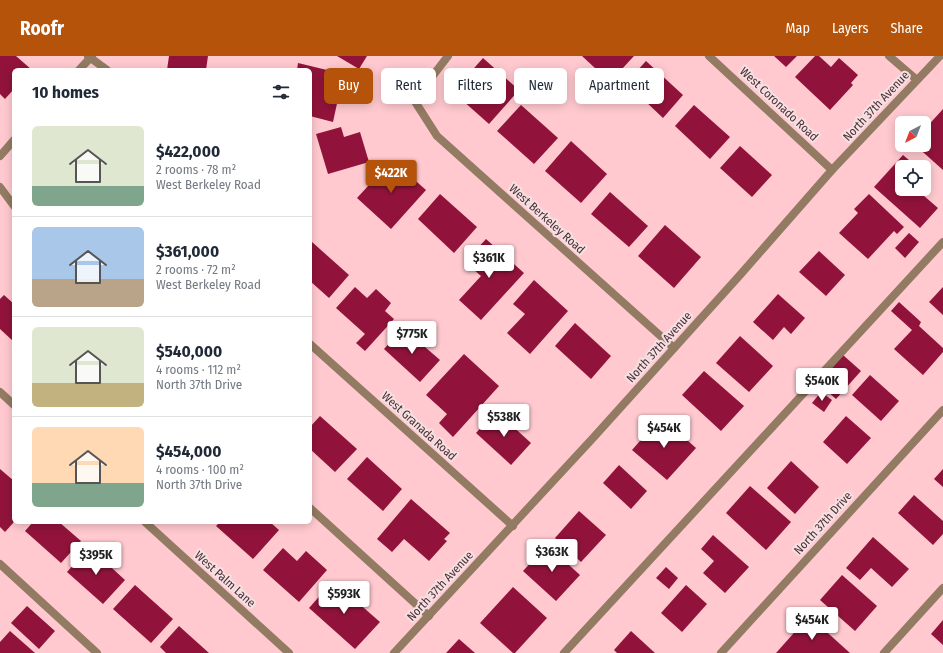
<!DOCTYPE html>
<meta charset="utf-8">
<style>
:root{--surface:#fff;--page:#f2f2f3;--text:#1f2937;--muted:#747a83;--line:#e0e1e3;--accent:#b45309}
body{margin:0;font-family:"Fira Sans Condensed",sans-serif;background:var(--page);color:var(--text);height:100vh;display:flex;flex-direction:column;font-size:15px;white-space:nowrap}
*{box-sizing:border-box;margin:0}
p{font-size:13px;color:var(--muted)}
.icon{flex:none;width:22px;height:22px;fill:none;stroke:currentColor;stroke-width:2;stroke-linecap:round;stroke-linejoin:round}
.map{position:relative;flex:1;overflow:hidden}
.side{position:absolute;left:12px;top:12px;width:300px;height:456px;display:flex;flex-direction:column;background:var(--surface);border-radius:6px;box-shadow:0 2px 10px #0003}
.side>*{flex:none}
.banner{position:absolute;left:324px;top:12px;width:380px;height:36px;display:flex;gap:8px}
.needle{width:26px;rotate:222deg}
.fabs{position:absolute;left:895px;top:60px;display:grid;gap:8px}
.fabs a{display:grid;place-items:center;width:36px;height:36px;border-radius:6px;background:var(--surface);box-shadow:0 2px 10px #0003;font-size:20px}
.price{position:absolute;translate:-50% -34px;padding:0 9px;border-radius:4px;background:#fff;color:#222;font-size:13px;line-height:26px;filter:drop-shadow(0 1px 2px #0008)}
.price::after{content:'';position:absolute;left:50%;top:24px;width:12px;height:9px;margin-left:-6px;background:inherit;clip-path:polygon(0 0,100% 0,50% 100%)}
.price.active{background:var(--accent);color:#fff}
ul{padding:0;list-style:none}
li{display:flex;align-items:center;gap:12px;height:100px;padding:0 20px}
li+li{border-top:1px solid var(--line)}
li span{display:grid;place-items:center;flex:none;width:112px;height:80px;border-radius:6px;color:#555}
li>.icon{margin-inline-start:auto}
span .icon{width:48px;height:48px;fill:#fffc;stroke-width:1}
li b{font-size:17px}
h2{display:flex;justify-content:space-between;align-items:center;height:48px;padding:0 20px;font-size:17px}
.tag{padding:0 14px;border-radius:6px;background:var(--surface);box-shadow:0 2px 10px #0003;font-size:14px;line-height:36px}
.tag.active{background:var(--accent);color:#fff}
header{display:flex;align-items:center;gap:24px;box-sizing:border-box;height:56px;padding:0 20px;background:var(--accent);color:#fff}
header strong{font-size:19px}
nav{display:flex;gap:22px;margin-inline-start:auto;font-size:14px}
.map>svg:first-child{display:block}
.building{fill:#91133b}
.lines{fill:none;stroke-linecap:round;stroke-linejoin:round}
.lane{stroke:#927b62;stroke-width:8}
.street{stroke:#927b62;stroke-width:8}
.labels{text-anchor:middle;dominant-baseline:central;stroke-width:4;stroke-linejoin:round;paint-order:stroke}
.street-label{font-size:12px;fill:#4e2b31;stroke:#f3e1e3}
</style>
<header>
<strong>Roofr</strong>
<nav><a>Map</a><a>Layers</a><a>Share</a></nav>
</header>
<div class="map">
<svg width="943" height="597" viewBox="0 0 943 597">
<rect width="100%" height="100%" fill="#ffc9cf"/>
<!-- building -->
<g class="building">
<polygon points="0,0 16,0 32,14 14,14 14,33 5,43 0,38"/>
<polygon points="169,0 208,0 206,14 167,14"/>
<polygon points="337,0 367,0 359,13"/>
<polygon points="582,0 634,0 610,26"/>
<polygon points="774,0 797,0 786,11"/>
<polygon points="815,0 819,0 831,11 839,2 858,19 851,27 853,29 830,54 795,21"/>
<polygon points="483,2 519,34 489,68 453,36"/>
<polygon points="646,5 683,39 663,62 626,27"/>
<polygon points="298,7 360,22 357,33 341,29 333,66 310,60 310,14 297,14"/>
<polygon points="521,49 558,82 534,108 497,75"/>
<polygon points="694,49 730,81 710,103 675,70"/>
<polygon points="943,53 943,114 915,89 924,89 924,74"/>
<polygon points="341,71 344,81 360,76 369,106 328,118 316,78"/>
<polygon points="571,85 607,118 581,147 545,115"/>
<polygon points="740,90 772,119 752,141 720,112"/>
<polygon points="903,99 917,111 902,111 902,133 916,133 938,152 920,172 874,131"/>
<polygon points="392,104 426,134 391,173 357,142"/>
<polygon points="610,136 648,170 629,191 591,158"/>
<polygon points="440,138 477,171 454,197 418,163"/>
<polygon points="869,138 904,171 897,178 894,175 868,203 839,177 858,157 854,153"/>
<polygon points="665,169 701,201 674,232 638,200"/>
<polygon points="909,177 919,186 905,202 895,192"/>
<polygon points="486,183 524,217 481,264 459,244 481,220 465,206"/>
<polygon points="312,186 349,219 329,242 310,225 310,189"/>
<polygon points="819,195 845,219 826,240 799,216"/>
<polygon points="534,224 568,255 530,298 507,277 525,258 513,248"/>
<polygon points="355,231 367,242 376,233 391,247 385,255 394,263 365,295 356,287 365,278 336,252"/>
<polygon points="943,231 943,259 929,246"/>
<polygon points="778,238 805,262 791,278 784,271 773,284 753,266"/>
<polygon points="4,239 14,248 14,286 0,273 0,243"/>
<polygon points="899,246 921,266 919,270 943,292 943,296 923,319 894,293 912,274 891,255"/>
<polygon points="575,267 611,300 591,323 555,290"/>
<polygon points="403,272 440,304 420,326 384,293"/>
<polygon points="740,280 773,310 749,336 716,307"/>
<polygon points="464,298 499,330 453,381 439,367 447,358 426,339"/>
<polygon points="843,299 861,315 836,343 818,327"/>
<polygon points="704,315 744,350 721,375 682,339"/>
<polygon points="870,319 899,345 881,365 852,339"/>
<polygon points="821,336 832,344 824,356 812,347"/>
<polygon points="496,355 531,387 511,409 476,377"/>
<polygon points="320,360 357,393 335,416 310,393 310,371"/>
<polygon points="846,360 871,382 847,408 823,386"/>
<polygon points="661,361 696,392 667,424 632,394"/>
<polygon points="367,401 402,433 383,455 347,423"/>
<polygon points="791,405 819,431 795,458 767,432"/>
<polygon points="619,409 647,435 631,453 603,427"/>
<polygon points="0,413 14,425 14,466 5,476 0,471"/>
<polygon points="943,413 943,431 934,423"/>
<polygon points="750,430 791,466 766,494 726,457"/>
<polygon points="914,439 943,465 943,478 933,489 898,457"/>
<polygon points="411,443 450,477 444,483 447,485 429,505 404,483 392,496 377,483"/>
<polygon points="579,455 606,479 581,506 555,482"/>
<polygon points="33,466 59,466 81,485 61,507 25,475"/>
<polygon points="220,466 272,466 271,467 279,474 253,503 216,470"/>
<polygon points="713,479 749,511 725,537 703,517 714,505 701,493"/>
<polygon points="873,481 909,513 892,531 871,512 860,524 846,512"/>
<polygon points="547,489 580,519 556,545 523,515"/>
<polygon points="89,491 125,524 103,548 67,516"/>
<polygon points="283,492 297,505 306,495 327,514 299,546 263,514"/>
<polygon points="666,511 678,522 669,533 656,522"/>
<polygon points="842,519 877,550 855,575 820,544"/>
<polygon points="333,525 380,566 355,593 309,552"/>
<polygon points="135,529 173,563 151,587 113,553"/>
<polygon points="686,529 707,548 682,576 661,557"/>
<polygon points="513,531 547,562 515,597 513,597 480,567"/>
<polygon points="27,550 55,575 39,593 11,567"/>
<polygon points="809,560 850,597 776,597"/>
<polygon points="943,564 943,589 931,578"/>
<polygon points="179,570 209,597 166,597 160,591"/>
<polygon points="10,575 35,597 0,597 0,586"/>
<polygon points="631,575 655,597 617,597 614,594"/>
<polygon points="459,583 475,597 446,597"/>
</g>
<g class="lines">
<!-- lane -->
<g class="lane">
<polyline points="889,0 917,24"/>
<polyline points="0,131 14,150"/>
<polyline points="310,452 429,560"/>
<polyline points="0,508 97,597"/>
<polyline points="564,597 943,186"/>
<polyline points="884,597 943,532"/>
</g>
<!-- street -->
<g class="street">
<polyline points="88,0 107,14"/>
<polyline points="448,0 414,44 437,80 674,292"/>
<polyline points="709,0 832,114"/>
<polyline points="79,14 92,0"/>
<polyline points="0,100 14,84"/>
<polyline points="310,288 513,470"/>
<polyline points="0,336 14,349"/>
<polyline points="145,466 289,597"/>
<polyline points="394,597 593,382 740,219 832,114 940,0"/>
<polyline points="721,597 943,354"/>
</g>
</g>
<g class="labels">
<!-- street labels -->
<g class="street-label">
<text transform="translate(779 48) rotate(43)">West Coronado Road</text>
<text transform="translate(876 50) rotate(-47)">North 37th Avenue</text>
<text transform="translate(547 163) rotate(42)">West Berkeley Road</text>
<text transform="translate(659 291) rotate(-48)">North 37th Avenue</text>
<text transform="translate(419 370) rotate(42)">West Granada Road</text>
<text transform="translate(823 467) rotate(-48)">North 37th Drive</text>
<text transform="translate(225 523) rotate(42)">West Palm Lane</text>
<text transform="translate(440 530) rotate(-47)">North 37th Avenue</text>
</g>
</g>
</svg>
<div class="fabs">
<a><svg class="needle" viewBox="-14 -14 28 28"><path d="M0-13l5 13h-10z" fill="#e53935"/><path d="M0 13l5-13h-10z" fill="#747a83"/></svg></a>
<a><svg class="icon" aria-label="locate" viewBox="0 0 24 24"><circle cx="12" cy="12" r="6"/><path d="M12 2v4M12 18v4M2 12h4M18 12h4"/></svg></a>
</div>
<b class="price active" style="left:391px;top:138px">$422K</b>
<b class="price" style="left:489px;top:223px">$361K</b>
<b class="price" style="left:412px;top:299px">$775K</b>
<b class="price" style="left:822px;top:346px">$540K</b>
<b class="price" style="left:504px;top:382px">$538K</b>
<b class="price" style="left:664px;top:393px">$454K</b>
<b class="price" style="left:552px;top:517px">$363K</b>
<b class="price" style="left:96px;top:520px">$395K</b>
<b class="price" style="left:344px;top:559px">$593K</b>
<b class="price" style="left:812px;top:585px">$454K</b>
<div class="banner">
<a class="tag active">Buy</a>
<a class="tag">Rent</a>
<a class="tag">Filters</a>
<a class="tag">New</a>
<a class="tag">Apartment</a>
</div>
<section class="side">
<h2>10 homes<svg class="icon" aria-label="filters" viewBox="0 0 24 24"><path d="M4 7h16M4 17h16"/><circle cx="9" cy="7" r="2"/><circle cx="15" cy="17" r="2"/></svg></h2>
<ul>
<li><span style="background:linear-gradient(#dfe7d0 75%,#7fa58c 0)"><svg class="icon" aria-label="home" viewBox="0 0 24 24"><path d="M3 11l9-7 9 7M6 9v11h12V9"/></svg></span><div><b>$422,000</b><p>2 rooms · 78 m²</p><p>West Berkeley Road</p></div></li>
<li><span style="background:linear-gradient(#a9c7e8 65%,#b9a48a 0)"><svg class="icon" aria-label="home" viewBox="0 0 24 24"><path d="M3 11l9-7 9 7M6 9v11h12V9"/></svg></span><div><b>$361,000</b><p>2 rooms · 72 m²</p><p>West Berkeley Road</p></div></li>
<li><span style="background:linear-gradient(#dfe7d0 70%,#c2b280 0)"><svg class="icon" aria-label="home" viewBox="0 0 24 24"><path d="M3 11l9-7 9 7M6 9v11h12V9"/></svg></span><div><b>$540,000</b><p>4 rooms · 112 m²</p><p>North 37th Drive</p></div></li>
<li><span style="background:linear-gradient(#ffd9b3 70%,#7fa58c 0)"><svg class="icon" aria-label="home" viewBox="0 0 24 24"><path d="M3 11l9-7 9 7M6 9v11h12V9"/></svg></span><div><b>$454,000</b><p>4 rooms · 100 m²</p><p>North 37th Drive</p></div></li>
</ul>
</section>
</div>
